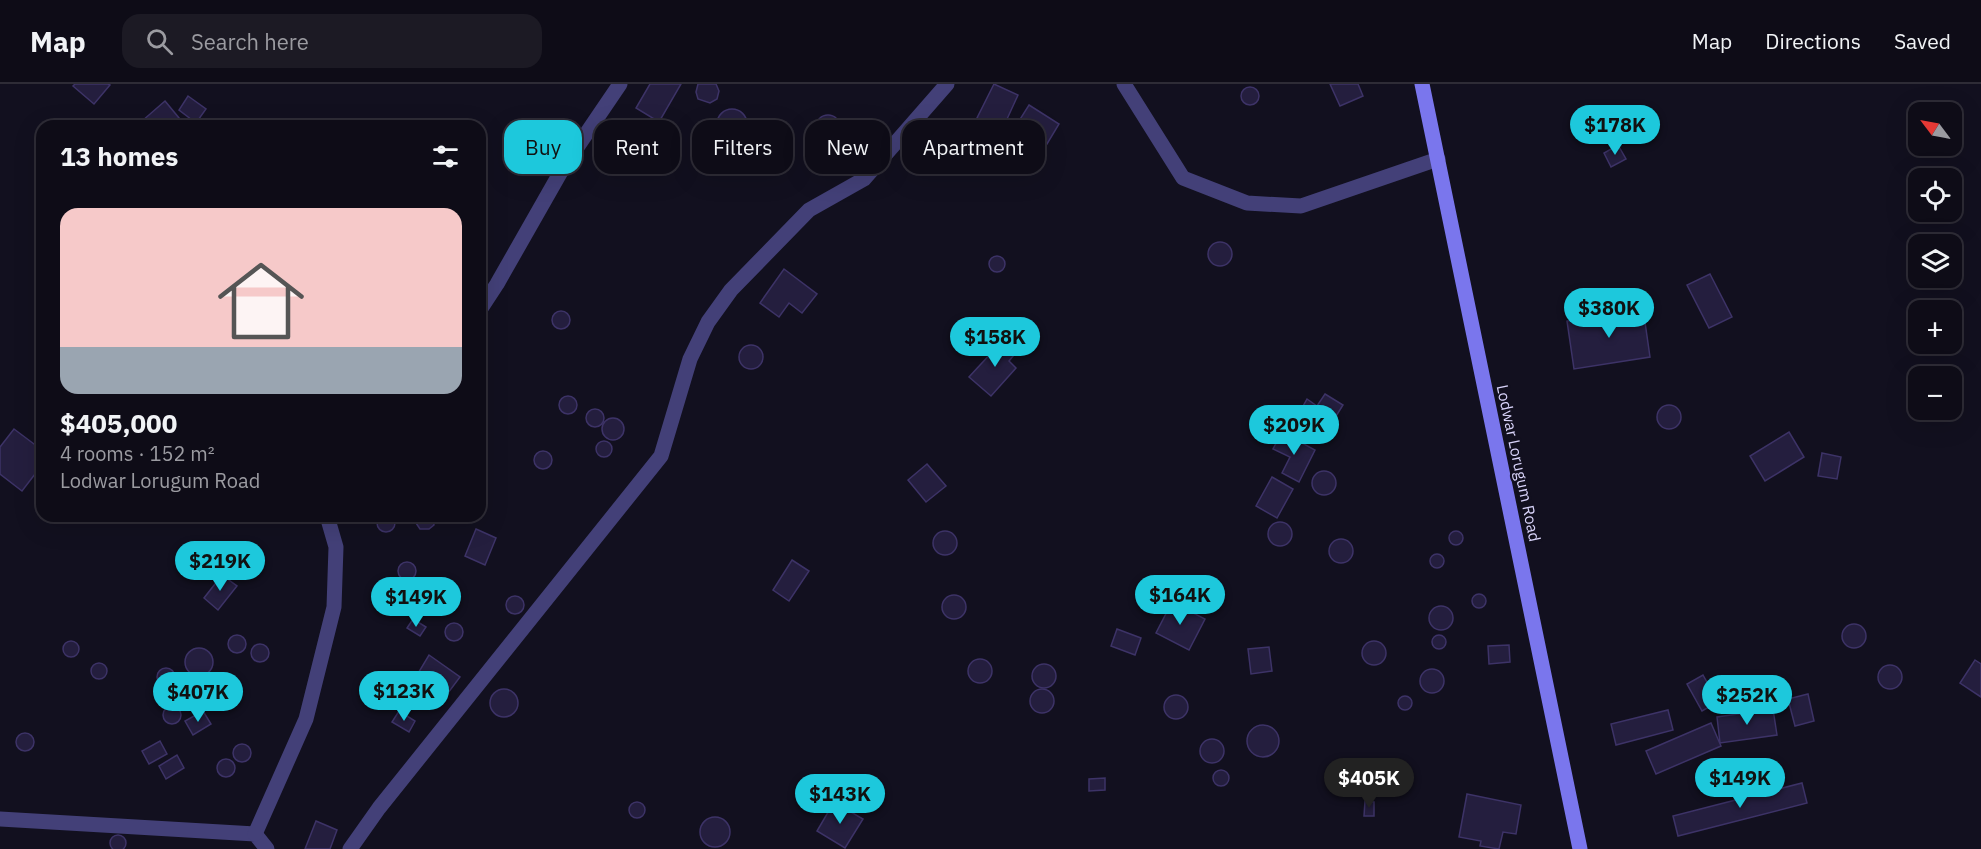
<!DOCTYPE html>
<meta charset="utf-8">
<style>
:root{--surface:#0e0c17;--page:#1c1a24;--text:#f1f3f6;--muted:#9b9ba1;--line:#2e2c36;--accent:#1dc8dc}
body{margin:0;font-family:"IBM Plex Sans",sans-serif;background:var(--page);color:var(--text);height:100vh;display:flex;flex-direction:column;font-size:22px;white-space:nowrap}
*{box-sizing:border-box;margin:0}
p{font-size:20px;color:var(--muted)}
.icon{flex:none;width:33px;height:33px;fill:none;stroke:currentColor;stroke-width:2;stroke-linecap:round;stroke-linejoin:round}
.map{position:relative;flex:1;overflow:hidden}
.sheet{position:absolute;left:36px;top:36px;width:450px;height:402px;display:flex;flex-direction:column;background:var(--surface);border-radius:18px;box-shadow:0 6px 24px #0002,0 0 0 2px var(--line)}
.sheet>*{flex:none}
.top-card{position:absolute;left:504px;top:36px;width:570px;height:54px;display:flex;gap:12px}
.needle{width:39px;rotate:302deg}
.controls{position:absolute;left:1908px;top:18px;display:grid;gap:12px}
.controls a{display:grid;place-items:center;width:54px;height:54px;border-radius:12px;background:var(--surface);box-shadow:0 6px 24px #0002,0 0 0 2px var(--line);font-size:30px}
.price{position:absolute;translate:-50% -51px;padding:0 14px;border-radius:21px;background:var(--accent);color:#111;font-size:20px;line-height:39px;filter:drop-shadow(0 2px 3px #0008)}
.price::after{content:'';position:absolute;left:50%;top:36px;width:18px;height:14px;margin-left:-9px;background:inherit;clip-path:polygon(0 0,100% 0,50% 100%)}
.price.on{background:#222;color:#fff}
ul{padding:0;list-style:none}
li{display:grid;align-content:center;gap:12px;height:318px;padding:0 24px}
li+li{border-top:2px solid var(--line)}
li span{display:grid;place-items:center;height:186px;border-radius:18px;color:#555}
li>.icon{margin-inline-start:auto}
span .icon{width:108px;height:108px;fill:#fffc;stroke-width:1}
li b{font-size:26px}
h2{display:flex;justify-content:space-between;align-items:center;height:72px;padding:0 24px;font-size:26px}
.pill{padding:0 21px;border-radius:18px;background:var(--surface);box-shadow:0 6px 24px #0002,0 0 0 2px var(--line);font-size:21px;line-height:54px}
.pill.on{background:var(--accent);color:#111}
header{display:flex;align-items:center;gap:36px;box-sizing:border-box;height:84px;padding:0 30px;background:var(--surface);border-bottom:2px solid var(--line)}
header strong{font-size:28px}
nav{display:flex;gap:33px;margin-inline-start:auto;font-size:21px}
.search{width:420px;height:54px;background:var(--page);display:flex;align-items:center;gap:15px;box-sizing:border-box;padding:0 21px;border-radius:18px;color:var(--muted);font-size:22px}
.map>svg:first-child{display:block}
.building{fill:#241e3e;stroke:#3d3367;stroke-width:1.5}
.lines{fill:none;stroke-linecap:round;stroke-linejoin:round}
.street{stroke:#434078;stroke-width:15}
.secondary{stroke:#7a76ed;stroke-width:15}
.labels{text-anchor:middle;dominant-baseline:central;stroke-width:4.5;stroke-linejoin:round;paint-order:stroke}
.street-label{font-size:16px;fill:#d8d3f9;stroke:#12101f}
</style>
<header>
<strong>Map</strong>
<div class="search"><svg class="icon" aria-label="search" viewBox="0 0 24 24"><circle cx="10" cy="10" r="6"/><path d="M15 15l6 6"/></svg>Search here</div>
<nav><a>Map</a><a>Directions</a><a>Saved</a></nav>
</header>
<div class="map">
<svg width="1981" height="765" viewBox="0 0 1981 765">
<rect width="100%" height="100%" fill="#12101f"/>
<!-- building -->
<g class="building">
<polygon points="75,0 108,0 110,1 94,20 73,2"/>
<polygon points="650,0 681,0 659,38 636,24"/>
<polygon points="716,0 719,7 717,15 710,19 698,15 696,8 698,0"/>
<polygon points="994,0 1018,11 1002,46 977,34"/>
<polygon points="1330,0 1358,0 1363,12 1340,22"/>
<circle cx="1250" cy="12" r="9"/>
<polygon points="188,12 206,25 196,39 179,26"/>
<polygon points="165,17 179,34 169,42 146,42 142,37"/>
<polygon points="1029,21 1059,40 1047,60 1017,40"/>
<circle cx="732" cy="40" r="15"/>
<circle cx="828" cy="43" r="12"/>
<polygon points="1618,61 1626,75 1611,83 1604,69"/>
<circle cx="1220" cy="170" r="12"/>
<circle cx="997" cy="180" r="8"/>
<polygon points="784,185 817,210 802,229 789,219 779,233 760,219"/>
<polygon points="1710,190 1732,233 1709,244 1687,201"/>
<polygon points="1643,224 1650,273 1574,285 1567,237"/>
<circle cx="561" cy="236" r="9"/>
<polygon points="1005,254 1018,266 1009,277 1016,284 991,312 969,293"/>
<circle cx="751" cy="273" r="12"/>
<polygon points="1325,310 1343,321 1325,350 1297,333 1307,315 1317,322"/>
<circle cx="568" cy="321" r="9"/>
<circle cx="1669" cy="333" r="12"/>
<circle cx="595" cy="334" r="9"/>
<circle cx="613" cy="345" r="11"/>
<polygon points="14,345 42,366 42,381 22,407 0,390 0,363"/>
<polygon points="1282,348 1315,366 1299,398 1282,389 1290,373 1273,365"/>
<polygon points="1789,348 1804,373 1765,397 1750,372"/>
<circle cx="604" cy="365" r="8"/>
<circle cx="543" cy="376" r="9"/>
<polygon points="1822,369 1841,373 1837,395 1818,392"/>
<polygon points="927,380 946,402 926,418 908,396"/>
<circle cx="1324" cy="399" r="12"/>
<polygon points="1272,393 1293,405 1277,434 1256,422"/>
<circle cx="386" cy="439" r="9"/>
<polygon points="417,432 433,432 434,441 429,445 420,445 416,439"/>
<circle cx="1280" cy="450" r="12"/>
<polygon points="476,445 496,454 485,481 465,472"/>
<circle cx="945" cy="459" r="12"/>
<circle cx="1456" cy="454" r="7"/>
<circle cx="1341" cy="467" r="12"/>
<circle cx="1437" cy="477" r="7"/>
<polygon points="792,476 809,487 789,517 773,506"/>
<circle cx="407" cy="487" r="9"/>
<polygon points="222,491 237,502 218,526 204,514"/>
<polygon points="426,498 444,504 436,524 419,517"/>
<circle cx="1479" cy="517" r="7"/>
<circle cx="954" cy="523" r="12"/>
<circle cx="515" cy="521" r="9"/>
<polygon points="1172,518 1205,535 1189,566 1156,549"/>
<circle cx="1441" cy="534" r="12"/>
<polygon points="413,535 426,543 420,552 407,544"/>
<circle cx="454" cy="548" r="9"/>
<circle cx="1854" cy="552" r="12"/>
<polygon points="1117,545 1141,554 1135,571 1111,562"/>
<circle cx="237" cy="560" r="9"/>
<circle cx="1439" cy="558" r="7"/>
<circle cx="71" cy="565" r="8"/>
<circle cx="1374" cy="569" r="12"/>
<circle cx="260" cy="569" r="9"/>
<polygon points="1509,561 1510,578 1489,580 1488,562"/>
<polygon points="1269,563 1272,587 1251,590 1248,565"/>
<circle cx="199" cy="578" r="14"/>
<polygon points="429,571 460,593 445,613 417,591"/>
<circle cx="980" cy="587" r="12"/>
<polygon points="1975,576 1981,580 1981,613 1960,599"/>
<circle cx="99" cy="587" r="8"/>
<circle cx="1044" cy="592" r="12"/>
<circle cx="1890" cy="593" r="12"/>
<circle cx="166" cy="593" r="9"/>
<circle cx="1432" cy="597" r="12"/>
<polygon points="1703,591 1718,618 1702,627 1687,600"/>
<circle cx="216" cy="610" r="8"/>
<circle cx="504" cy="619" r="14"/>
<circle cx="1042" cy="617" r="12"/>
<polygon points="1808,610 1814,637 1795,642 1788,615"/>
<circle cx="1176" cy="623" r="12"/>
<circle cx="1405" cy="619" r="7"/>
<circle cx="172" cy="631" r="9"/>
<polygon points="1773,625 1777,651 1720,659 1717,633"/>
<polygon points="1668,626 1673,646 1616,661 1611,640"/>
<polygon points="203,627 211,640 193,651 185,637"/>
<polygon points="399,627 415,637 409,648 392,638"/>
<polygon points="1711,639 1721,662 1656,690 1646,667"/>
<circle cx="1263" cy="657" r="16"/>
<circle cx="25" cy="658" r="9"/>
<circle cx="1212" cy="667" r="12"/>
<polygon points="160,657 167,670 149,680 142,667"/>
<circle cx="242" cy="669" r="9"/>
<polygon points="177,671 184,684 166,695 159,682"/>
<circle cx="226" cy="684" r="9"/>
<circle cx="1221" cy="694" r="8"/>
<polygon points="1105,694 1105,706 1089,707 1089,695"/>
<polygon points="1802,699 1807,719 1678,752 1673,732"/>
<polygon points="1467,710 1521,721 1516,750 1503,748 1499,765 1480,762 1481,757 1459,753"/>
<polygon points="1365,717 1374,718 1374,732 1364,732"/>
<circle cx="637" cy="726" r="8"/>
<polygon points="834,718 863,735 845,764 817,747"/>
<circle cx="715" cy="748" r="15"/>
<polygon points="316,737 337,746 330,765 305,765"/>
<circle cx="118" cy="759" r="8"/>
</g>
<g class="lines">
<!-- street -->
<g class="street">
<polyline points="1124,0 1183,94 1247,119 1301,122 1438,75"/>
<polyline points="480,226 497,200 563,84 620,0"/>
<polyline points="0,735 255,750 267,765"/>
<polyline points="255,750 306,635 334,523 336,463 327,432"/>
<polyline points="350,765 379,724 661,372 690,275 708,238 731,206 809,126 864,95 947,0"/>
</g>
<!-- secondary -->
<polyline class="secondary" points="1422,0 1580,765"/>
</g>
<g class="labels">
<!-- street labels -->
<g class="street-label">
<text transform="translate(1519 379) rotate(78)">Lodwar Lorugum Road</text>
</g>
</g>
</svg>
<div class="controls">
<a><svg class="needle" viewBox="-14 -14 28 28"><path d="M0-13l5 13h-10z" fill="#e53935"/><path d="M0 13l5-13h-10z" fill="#9b9ba1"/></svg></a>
<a><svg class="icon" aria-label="locate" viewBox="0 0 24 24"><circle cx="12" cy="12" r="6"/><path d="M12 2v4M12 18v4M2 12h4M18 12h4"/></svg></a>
<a><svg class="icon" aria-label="layers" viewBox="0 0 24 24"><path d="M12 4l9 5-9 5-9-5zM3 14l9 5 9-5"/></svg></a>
<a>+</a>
<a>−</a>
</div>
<b class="price" style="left:1615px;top:72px">$178K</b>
<b class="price" style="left:1609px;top:255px">$380K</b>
<b class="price" style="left:995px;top:284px">$158K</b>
<b class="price" style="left:1294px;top:372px">$209K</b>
<b class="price" style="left:220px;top:508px">$219K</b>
<b class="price" style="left:1180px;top:542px">$164K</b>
<b class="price" style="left:416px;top:544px">$149K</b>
<b class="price" style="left:404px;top:638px">$123K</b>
<b class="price" style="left:198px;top:639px">$407K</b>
<b class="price" style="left:1747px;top:642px">$252K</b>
<b class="price on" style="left:1369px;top:725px">$405K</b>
<b class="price" style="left:1740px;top:725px">$149K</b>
<b class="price" style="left:840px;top:741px">$143K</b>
<div class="top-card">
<a class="pill on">Buy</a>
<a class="pill">Rent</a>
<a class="pill">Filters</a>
<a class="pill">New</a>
<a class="pill">Apartment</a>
</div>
<section class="sheet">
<h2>13 homes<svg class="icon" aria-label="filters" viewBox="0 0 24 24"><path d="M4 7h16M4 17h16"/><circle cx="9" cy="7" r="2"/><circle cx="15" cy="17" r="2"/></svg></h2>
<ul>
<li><span style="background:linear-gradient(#f6c9c9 75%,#9aa5b1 0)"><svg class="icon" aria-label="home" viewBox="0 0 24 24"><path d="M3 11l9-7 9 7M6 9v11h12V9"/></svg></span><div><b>$405,000</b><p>4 rooms · 152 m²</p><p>Lodwar Lorugum Road</p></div></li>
</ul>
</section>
</div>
